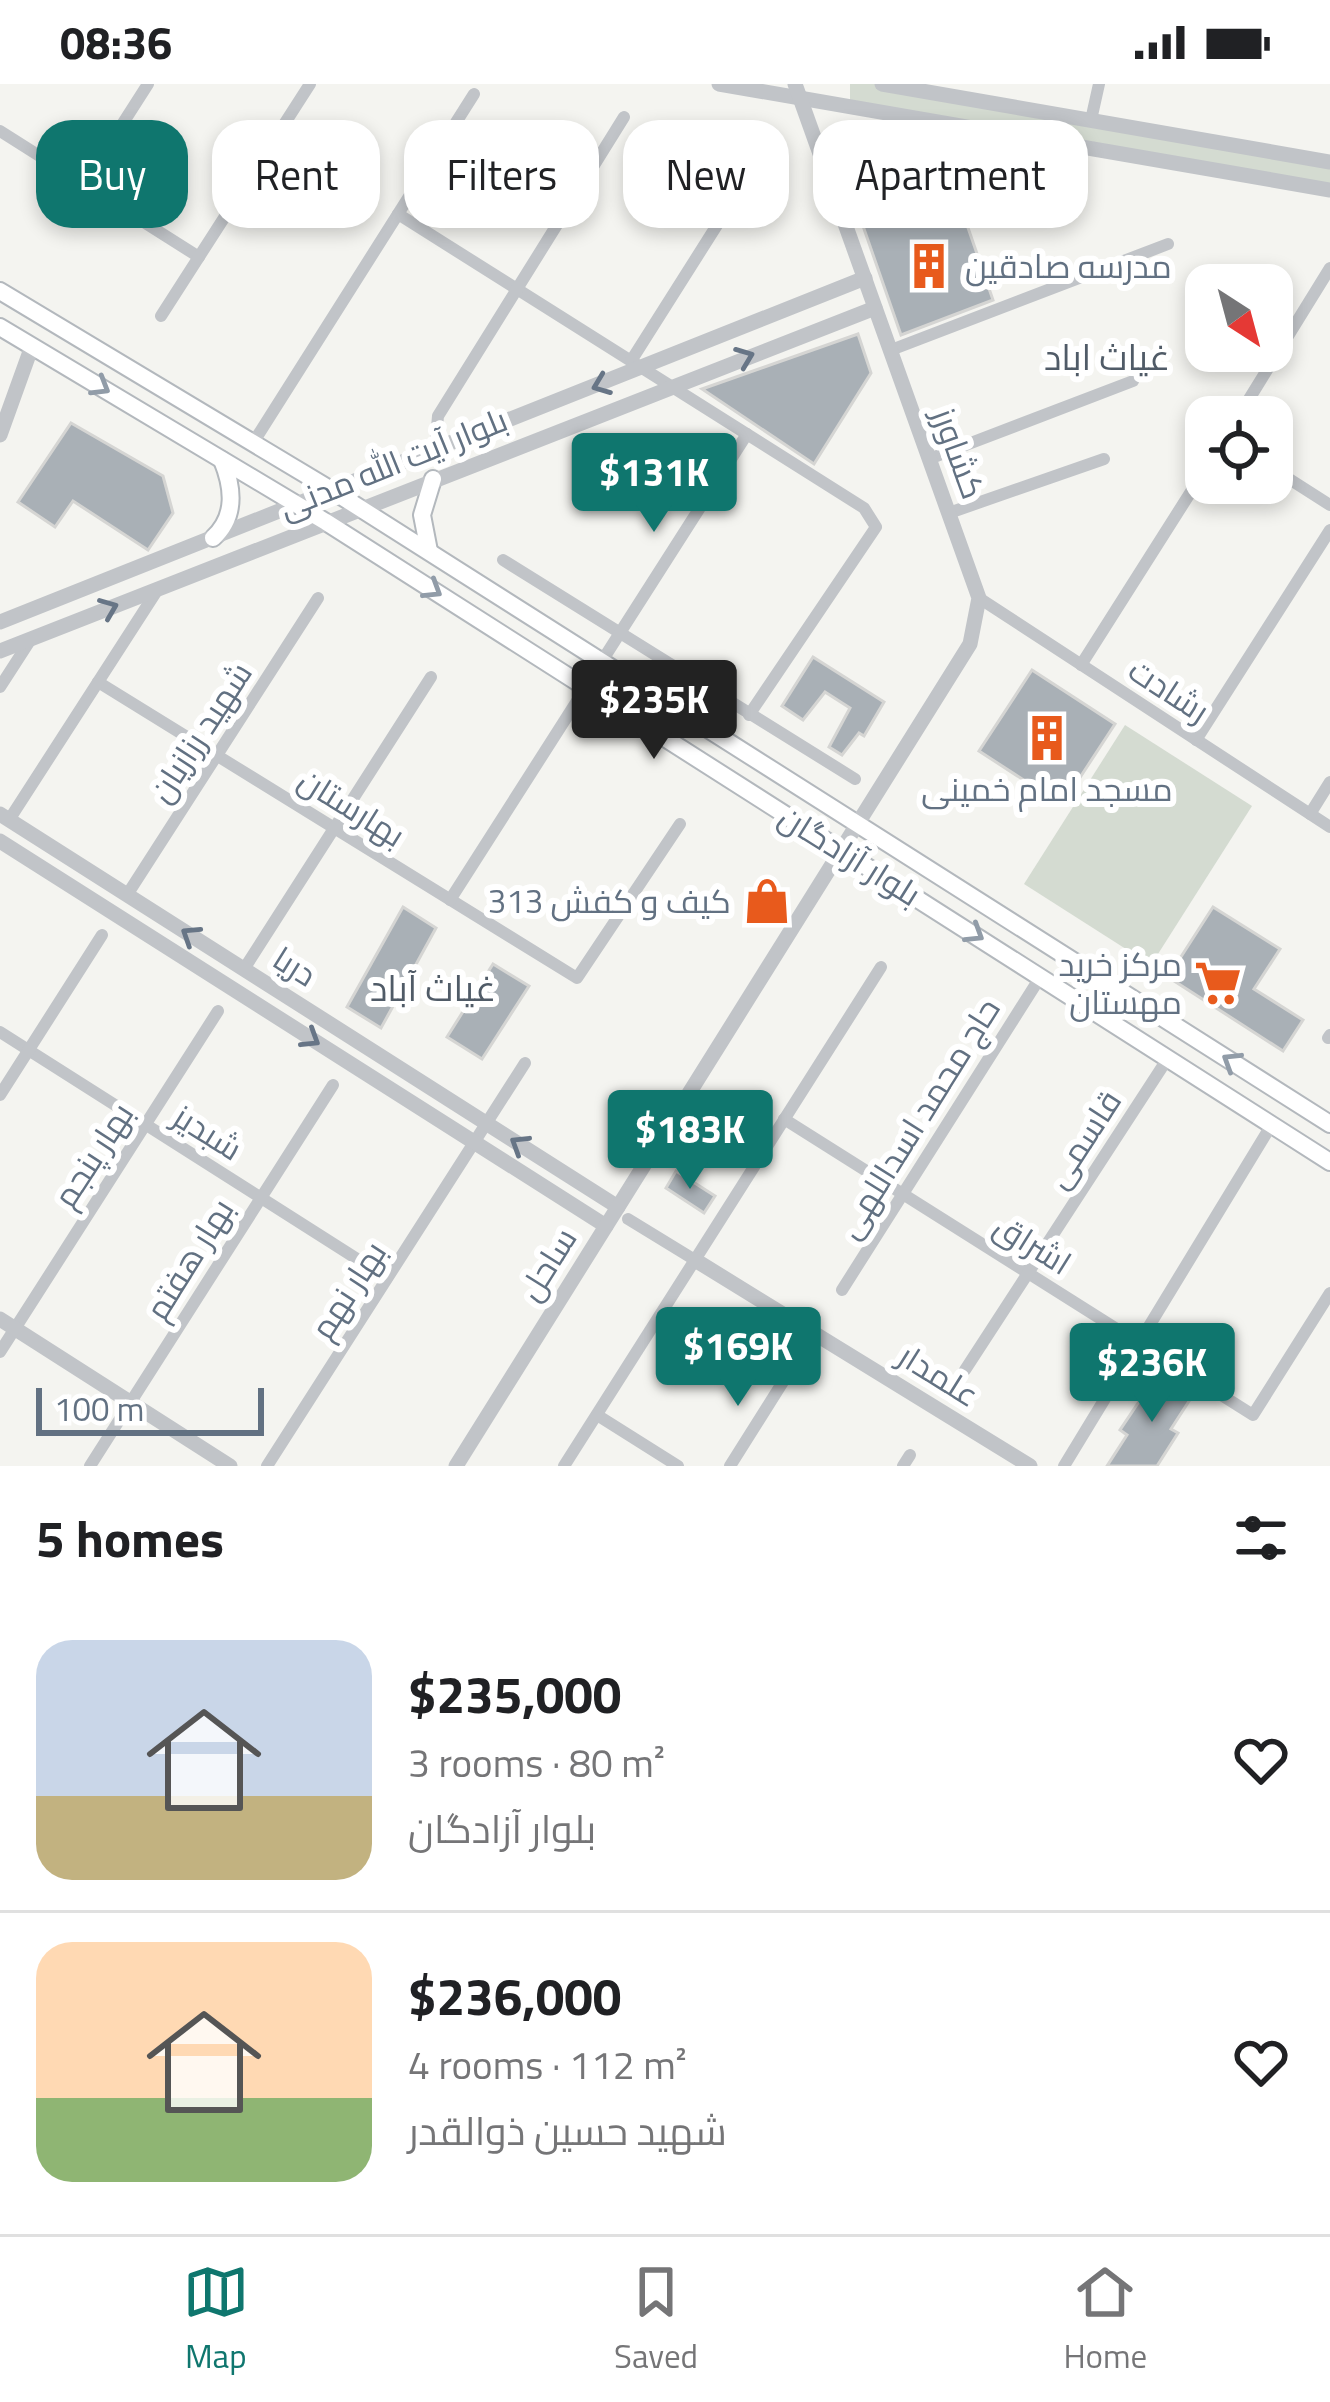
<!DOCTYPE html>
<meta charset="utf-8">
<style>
:root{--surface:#fff;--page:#f2f2f2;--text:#202124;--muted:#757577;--line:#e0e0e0;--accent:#0f766e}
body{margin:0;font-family:"Titillium Web",Cairo,sans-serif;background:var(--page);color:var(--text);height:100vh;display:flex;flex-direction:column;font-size:45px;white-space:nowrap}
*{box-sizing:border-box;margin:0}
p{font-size:39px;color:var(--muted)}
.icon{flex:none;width:66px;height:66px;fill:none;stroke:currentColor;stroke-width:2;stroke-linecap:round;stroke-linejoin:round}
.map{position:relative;height:1382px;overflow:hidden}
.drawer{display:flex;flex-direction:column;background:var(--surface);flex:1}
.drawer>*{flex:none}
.top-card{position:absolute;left:36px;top:36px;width:1260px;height:108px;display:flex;gap:24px}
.needle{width:78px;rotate:144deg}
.controls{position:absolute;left:1185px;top:180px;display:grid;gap:24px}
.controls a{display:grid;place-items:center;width:108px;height:108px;border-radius:24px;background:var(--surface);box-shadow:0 6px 18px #0003;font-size:60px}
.scale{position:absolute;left:36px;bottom:30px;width:228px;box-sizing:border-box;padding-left:12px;border:6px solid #627182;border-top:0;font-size:33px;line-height:42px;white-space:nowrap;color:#627182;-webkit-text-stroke:9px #fff;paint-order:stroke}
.price{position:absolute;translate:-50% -102px;padding:0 27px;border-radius:12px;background:var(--accent);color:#fff;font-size:39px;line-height:78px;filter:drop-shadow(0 3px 6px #0008)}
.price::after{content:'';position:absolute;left:50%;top:72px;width:36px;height:27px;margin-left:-18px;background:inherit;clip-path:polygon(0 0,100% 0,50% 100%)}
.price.on{background:#222;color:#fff}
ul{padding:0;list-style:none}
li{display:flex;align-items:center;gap:36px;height:300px;padding:0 36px}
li+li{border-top:3px solid var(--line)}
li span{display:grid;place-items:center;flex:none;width:336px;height:240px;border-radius:36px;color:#555}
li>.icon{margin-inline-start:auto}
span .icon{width:144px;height:144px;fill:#fffc;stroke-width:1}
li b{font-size:51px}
h2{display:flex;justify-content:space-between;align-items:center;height:144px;padding:0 36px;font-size:51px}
.pill{padding:0 42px;border-radius:36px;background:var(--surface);box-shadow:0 6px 18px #0003;font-size:42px;line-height:108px}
.pill.on{background:var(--accent);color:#fff}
.status{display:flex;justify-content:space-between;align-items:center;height:84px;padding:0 60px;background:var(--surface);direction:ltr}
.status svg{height:33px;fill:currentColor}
.tab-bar{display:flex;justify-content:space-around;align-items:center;height:168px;border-top:3px solid var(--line);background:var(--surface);font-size:33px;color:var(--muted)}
.tab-bar a{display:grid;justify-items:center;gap:6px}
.tab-bar .on{color:var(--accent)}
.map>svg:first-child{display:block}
.green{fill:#d4dbd1}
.building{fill:#a9b0b6;stroke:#d5d5d3;stroke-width:3}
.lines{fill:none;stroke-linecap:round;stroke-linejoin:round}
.secondary-casing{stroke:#b3b8bd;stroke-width:20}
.minor{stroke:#c1c4c8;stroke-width:12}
.tertiary{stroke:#c1c4c8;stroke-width:15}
.secondary{stroke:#fff;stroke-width:16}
.oneway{stroke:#677586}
.oneway2{stroke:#919ca8}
.labels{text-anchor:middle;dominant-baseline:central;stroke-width:12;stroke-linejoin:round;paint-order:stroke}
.poi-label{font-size:33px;fill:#627182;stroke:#fff;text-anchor:end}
.street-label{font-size:33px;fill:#627182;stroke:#fff}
.neighbourhood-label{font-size:36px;fill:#505b67;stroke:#fff}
</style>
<div class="status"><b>08:36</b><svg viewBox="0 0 49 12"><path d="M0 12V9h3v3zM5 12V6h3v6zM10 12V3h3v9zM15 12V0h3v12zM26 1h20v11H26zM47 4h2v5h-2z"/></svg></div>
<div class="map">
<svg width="1330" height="1382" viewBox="0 0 1330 1382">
<rect width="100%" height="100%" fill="#f4f4f0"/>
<!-- green -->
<g class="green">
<polygon points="850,0 882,0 1330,78 1330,106 850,18"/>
<polygon points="1125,641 1252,722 1151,881 1024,800"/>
</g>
<!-- building -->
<g class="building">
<polygon points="956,109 993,216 901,251 863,142"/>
<polygon points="858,250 871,289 814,380 702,305"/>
<polygon points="71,339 163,392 173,429 148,466 73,417 55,443 18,418"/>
<polygon points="813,573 884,618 864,652 859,649 842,671 829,663 850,624 825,608 803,636 782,622"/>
<polygon points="1032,586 1115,640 1062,721 979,667"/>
<polygon points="403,823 436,844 381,944 347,923"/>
<polygon points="1213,823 1280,865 1254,905 1303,936 1283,967 1168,893"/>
<polygon points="493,880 529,902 482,975 447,953"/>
<polygon points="731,1009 747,1019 734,1041 718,1030"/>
<polygon points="676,1087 715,1112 704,1129 666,1104"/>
<polygon points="1159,1288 1193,1311 1171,1345 1178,1349 1157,1382 1107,1382 1127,1351 1120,1346"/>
</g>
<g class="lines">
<defs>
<g id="secondary">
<polyline points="0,207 333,407 1330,1040"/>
<polyline points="0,243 326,438 1330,1078"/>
<path d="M 213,454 C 237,432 233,403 222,376"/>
<polyline points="429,467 422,431 433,395"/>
</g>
</defs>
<!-- secondary casing -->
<use href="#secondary" class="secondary-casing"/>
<!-- minor -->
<g class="minor">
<polyline points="1091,36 1099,0"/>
<polyline points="0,47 199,173"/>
<polyline points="84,100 148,0"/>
<polyline points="398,130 864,424 876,443 749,631"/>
<polyline points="161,232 310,0"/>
<polyline points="891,266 1168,160"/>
<polyline points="631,277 743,100"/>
<polyline points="1238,333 1330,184"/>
<polyline points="253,359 474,10"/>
<polyline points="435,367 438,332 624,33"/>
<polyline points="929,375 1133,297"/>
<polyline points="1272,384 1330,421"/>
<polyline points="949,429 1104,375"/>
<polyline points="503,476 855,695"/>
<polyline points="979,514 1330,743"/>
<polyline points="602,577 747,350"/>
<polyline points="1081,581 1206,384"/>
<polyline points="98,598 577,894 680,740"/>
<polyline points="0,603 31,555"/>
<polyline points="1196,656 1330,446"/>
<polyline points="1310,730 1330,698"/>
<polyline points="9,736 158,505"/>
<polyline points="127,811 318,514"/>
<polyline points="450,816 586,603"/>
<polyline points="244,885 431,593"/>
<polyline points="0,948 387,1194"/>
<polyline points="1328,954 1330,951"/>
<polyline points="0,1011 102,851"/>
<polyline points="784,1035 1253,1331 1330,1209"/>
<polyline points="628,1135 695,1176"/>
<polyline points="842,1206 1041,892"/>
<polyline points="0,1268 218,927"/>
<polyline points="965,1286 1168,974"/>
<polyline points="597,1331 678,1382"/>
<polyline points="90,1382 333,1001"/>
<polyline points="267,1382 525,979"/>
<polyline points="564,1382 881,883"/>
<polyline points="730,1382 786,1293"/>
<polyline points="903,1382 910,1371"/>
<polyline points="1064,1382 1272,1040"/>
</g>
<!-- tertiary -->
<g class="tertiary">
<polyline points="719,0 1330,106"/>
<polyline points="882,0 1330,78"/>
<polyline points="0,351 32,262"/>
<polyline points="0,538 865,194"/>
<polyline points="0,567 875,224"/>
<polyline points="0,730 618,1123"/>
<polyline points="0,757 606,1142"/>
<polyline points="695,1176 1030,1382"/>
<polyline points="0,1235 230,1382"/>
<polyline points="456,1382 970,560 979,514 795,0"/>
</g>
<!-- secondary -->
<use href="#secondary" class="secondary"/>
</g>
<!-- one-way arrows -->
<defs><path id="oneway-chevron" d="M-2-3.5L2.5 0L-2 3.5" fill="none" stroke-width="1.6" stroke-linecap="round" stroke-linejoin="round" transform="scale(3)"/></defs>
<g class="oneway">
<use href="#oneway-chevron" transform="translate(745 273) rotate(-21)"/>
<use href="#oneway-chevron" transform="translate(601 301) rotate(159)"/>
<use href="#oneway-chevron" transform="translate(109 524) rotate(-22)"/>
<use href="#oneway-chevron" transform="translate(190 851) rotate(-147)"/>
<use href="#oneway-chevron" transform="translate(311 955) rotate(32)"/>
<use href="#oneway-chevron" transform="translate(519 1060) rotate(-148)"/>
</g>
<g class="oneway2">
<use href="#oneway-chevron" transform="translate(101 303) rotate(31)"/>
<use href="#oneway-chevron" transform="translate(433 506) rotate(32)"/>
<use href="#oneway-chevron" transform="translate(975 850) rotate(32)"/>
<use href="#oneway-chevron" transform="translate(1231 977) rotate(-148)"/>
</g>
<!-- icons -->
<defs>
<symbol id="building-bare" viewBox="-9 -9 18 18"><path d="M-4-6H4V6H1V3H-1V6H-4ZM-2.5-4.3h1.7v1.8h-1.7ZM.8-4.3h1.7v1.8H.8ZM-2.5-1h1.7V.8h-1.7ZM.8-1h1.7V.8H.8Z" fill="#e85a1c" stroke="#fff" stroke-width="2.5" paint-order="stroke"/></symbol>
<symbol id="shop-bare" viewBox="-9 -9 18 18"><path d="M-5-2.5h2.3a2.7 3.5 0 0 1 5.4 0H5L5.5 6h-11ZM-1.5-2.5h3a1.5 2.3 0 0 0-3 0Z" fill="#e85a1c" stroke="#fff" stroke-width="2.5" paint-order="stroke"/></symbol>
<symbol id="supermarket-bare" viewBox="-9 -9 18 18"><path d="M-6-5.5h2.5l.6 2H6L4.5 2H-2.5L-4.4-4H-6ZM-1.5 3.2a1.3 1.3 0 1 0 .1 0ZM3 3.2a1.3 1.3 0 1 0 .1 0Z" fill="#e85a1c" stroke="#fff" stroke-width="2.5" paint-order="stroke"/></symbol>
</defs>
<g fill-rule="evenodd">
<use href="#building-bare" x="896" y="149" width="66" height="66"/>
<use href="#building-bare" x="1014" y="621" width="66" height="66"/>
<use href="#shop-bare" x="734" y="784" width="66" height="66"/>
<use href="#supermarket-bare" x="1185" y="866" width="66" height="66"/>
</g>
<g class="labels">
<!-- poi labels -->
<g class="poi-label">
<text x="965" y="182" text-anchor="start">مدرسه صادقین</text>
<text x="1047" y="705" text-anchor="middle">مسجد امام خمینی</text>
<text x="731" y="817">کیف و کفش 313</text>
<text x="1182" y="880">مرکز خرید<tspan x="1182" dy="38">مهستان</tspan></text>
</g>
<!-- street labels -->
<g class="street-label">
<text transform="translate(959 369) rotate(70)">کشاورز</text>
<text transform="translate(393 379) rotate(-22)">بلوار آیت الله مدنی</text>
<text transform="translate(1169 606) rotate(33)">رشادت</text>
<text transform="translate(200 648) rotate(-57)">شهید رزازیان</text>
<text transform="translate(352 723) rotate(32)">بهارستان</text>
<text transform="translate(850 771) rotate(32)">بلوار آزادگان</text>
<text transform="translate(295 882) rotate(32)">دریا</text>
<text transform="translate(918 1034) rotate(-58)">حاج محمد اسداللهی</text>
<text transform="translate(208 1048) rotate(32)">شبدیز</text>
<text transform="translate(1083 1055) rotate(-57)">قاسمی</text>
<text transform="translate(93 1071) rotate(-57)">بهار پنجم</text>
<text transform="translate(1033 1160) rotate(32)">اشراق</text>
<text transform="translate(189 1175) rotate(-58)">بهار هفتم</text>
<text transform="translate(547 1180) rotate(-58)">ساحل</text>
<text transform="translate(348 1206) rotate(-57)">بهار نهم</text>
<text transform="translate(939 1291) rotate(32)">علمدار</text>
</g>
<!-- neighbourhood labels -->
<g class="neighbourhood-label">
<text x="1107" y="272">غیاث اباد</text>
<text x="433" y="903">غیاث آباد</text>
</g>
</g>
</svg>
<div class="controls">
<a><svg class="needle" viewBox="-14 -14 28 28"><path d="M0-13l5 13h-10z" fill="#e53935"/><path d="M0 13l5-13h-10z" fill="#757577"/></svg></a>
<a><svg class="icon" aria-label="locate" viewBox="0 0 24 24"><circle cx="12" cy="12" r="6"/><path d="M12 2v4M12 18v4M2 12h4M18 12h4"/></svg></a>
</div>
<div class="scale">100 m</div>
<b class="price" style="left:654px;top:451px">$131K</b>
<b class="price on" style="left:654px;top:678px">$235K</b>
<b class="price" style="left:690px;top:1108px">$183K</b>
<b class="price" style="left:738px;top:1325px">$169K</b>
<b class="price" style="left:1152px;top:1341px">$236K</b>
<div class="top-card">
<a class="pill on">Buy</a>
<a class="pill">Rent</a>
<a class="pill">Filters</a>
<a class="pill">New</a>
<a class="pill">Apartment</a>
</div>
</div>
<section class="drawer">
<h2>5 homes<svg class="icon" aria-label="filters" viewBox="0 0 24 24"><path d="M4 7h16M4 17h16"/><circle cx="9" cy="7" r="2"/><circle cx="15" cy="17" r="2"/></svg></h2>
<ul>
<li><span style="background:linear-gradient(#c9d6e8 65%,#c2b280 0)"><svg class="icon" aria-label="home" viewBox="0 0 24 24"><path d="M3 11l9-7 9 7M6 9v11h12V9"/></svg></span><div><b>$235,000</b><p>3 rooms · 80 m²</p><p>بلوار آزادگان</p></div><svg class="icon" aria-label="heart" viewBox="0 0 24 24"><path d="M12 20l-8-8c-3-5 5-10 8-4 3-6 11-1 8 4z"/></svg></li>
<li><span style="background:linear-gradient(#ffd9b3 65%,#8fb573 0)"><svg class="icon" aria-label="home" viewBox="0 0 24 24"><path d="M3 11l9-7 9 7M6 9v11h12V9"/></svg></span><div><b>$236,000</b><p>4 rooms · 112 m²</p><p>شهید حسین ذوالقدر</p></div><svg class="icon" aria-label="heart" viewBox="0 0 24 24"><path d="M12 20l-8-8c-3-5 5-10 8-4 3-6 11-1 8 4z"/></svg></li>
</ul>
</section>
<nav class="tab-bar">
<a class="on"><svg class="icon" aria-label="map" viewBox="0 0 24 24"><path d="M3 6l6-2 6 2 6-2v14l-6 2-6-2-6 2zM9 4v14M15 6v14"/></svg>Map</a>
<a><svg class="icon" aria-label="saved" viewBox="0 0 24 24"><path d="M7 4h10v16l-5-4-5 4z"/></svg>Saved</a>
<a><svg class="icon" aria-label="home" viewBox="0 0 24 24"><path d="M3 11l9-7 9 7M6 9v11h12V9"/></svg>Home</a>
</nav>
